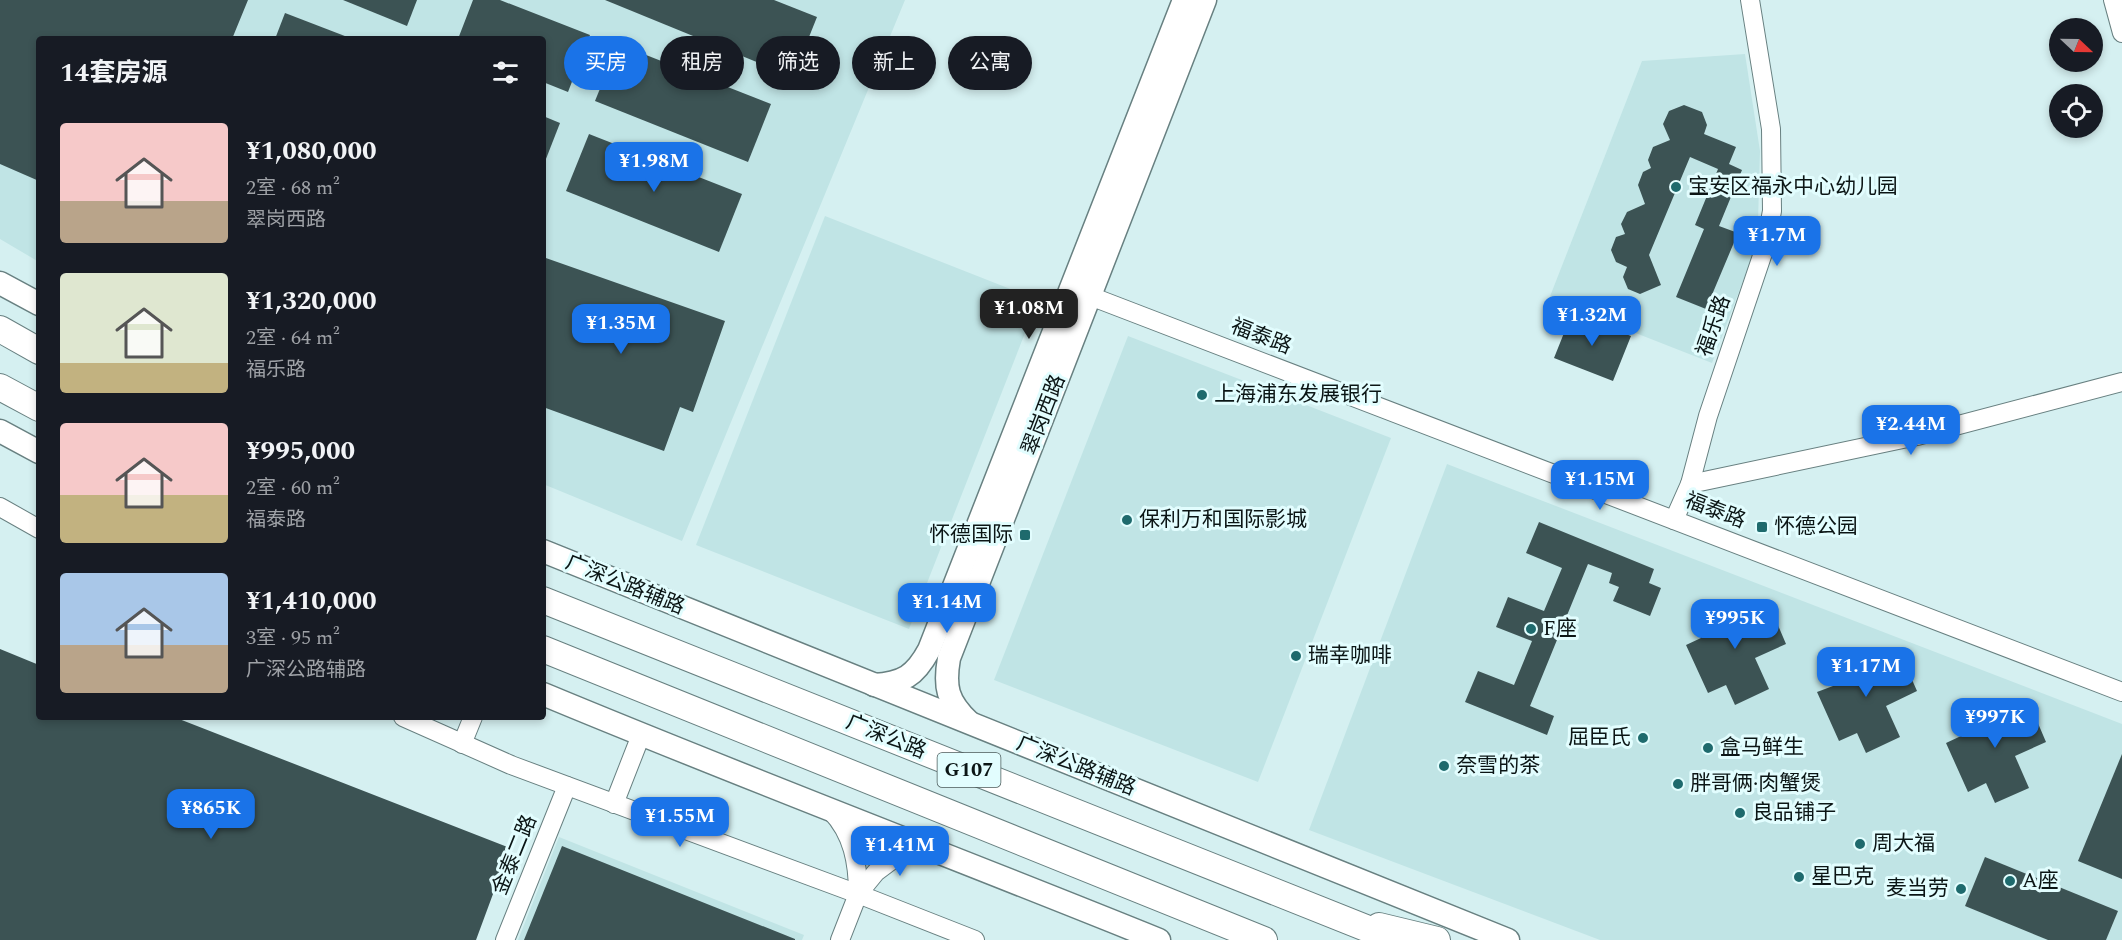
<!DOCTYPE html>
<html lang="zh">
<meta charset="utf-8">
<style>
:root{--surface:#171b24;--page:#242831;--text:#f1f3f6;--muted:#9ea1a6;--accent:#1a73e8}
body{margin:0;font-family:Spectral,"Noto Sans SC",serif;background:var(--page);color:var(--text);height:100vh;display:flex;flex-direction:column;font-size:22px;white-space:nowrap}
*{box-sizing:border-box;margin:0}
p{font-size:20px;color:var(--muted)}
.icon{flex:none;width:33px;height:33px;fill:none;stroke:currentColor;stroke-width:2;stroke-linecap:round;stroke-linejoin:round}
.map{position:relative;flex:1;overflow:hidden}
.side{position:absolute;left:36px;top:36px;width:510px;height:684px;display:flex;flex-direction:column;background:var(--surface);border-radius:6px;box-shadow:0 3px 9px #0003}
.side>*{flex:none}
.top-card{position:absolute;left:564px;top:36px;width:570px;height:54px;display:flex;gap:12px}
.needle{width:39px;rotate:112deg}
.buttons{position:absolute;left:2049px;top:18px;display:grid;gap:12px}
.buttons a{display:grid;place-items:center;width:54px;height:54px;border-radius:50%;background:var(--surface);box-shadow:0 3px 9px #0003;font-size:30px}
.price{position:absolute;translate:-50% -51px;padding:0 14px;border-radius:12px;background:var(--accent);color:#fff;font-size:20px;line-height:39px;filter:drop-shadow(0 2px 3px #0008)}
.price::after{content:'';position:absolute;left:50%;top:36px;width:18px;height:14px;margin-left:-9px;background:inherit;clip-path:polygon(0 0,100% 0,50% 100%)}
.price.on{background:#222;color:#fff}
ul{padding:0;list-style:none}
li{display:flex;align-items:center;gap:18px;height:150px;padding:0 24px}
li span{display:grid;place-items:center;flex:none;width:168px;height:120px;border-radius:6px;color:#555}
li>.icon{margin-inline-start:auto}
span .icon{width:72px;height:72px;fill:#fffc;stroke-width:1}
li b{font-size:26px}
h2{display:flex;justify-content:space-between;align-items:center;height:72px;padding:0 24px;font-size:26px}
.chip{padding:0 21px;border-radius:27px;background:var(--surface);box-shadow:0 3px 9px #0003;font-size:21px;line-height:54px}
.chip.on{background:var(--accent);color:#fff}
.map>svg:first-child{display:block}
.built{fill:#c0e4e5}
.building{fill:#3c5354}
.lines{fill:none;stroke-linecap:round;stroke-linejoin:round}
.minor-casing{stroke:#688081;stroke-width:20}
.major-casing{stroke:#688081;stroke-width:25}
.highway-casing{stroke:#688081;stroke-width:28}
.minor{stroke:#fff;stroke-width:18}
.major{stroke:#fff;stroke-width:22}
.highway{stroke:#fff;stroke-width:26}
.poi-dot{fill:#1e6a6d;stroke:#e2fdfe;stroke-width:2}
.labels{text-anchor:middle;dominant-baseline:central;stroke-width:6;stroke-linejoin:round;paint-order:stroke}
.shield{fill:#e2fdfe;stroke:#4c5b5b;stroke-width:1.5}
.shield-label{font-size:20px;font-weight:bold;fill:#0b1515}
.poi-label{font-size:21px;fill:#0b1515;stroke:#e2fdfe;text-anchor:start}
.street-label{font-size:21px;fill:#0b1515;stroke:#e2fdfe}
</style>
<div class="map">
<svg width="2122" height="940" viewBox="0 0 2122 940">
<rect width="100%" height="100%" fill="#d5f0f1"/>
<!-- built -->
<g class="built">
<polygon points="0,0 905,0 682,541 543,484 543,39 39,39 39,262 0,239"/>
<polygon points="1745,54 1760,151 1758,222 1752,257 1712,363 1549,299 1642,61"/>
<polygon points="825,216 1038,300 909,629 696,545"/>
<polygon points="1128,336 1391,438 1258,782 994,680"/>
<polygon points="1447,464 2122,724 2122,940 1600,940 1309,830"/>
<polygon points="559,837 804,935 802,940 518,940"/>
</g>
<!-- building -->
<g class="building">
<polygon points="0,0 248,0 232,39 39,39 39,181 0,164"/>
<polygon points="343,0 417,0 407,26"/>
<polygon points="473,0 500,0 590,35 568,92 543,82 543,39 458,39"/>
<polygon points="605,0 774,0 817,17 793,77"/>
<polygon points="285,13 350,38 350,39 275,39"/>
<polygon points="618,44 771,104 748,162 595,101"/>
<polygon points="1684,105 1702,112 1707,125 1704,134 1736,147 1729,164 1742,170 1719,226 1738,233 1706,309 1676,297 1704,229 1695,225 1718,169 1690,157 1649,255 1661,285 1640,294 1628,289 1623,277 1627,267 1616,262 1611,250 1616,237 1625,234 1621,224 1627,212 1645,204 1638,185 1643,172 1651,168 1648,160 1653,147 1670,140 1663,124 1669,111"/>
<polygon points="543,116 560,123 544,164 543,164"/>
<polygon points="589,134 742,194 719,252 566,191"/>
<polygon points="543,257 725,321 693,412 680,407 664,451 543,407"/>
<polygon points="1572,313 1631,336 1613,381 1554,358"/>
<polygon points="1539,522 1654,569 1649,583 1661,588 1650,616 1613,601 1619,587 1609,583 1612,573 1588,564 1530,706 1554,716 1547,735 1465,702 1478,671 1514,685 1532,641 1496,627 1508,597 1544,611 1562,568 1526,553"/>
<polygon points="1743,601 1751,618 1771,609 1786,644 1755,658 1769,689 1735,705 1726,685 1708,693 1686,645 1701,638 1694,623"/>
<polygon points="1874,648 1882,666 1902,657 1917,691 1886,706 1900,737 1866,753 1857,733 1839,741 1817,692 1833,686 1826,670"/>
<polygon points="0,649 39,665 39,717 174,717 510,848 476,940 0,940"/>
<polygon points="2003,699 2011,717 2031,707 2046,742 2015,756 2029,788 1995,803 1986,783 1968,792 1946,743 1961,736 1954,721"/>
<polygon points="2122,754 2122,879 2078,861"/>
<polygon points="562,846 795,939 795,940 524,940"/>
<polygon points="1985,857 2118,911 2106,940 2048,940 1965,906"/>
</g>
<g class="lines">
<defs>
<g id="minor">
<polyline points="2113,0 2122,33"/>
<polyline points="1090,296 2122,692"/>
<polyline points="1690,484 1917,436 2122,382"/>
<polyline points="0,507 39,529"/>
<polyline points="1674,520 1690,484 1708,416 1765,247 1772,211 1771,129 1750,0"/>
<polyline points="403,717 511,765 858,894 975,940"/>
<polyline points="462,744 473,717"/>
<polyline points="614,804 641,735"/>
<path d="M 831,811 C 853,834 858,863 858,894"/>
<polyline points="505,940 567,786"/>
<polyline points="840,940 858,894 876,872 896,857 920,851 935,851"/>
</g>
<g id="major">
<polyline points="0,283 39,304"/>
<polyline points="0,431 39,452"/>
<polyline points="543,551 1508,940"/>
<path d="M 874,685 C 903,683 915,676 929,650 L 1184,0"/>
<path d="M 543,694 C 747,779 954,857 1159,940"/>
<path d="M 969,722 C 947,701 944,687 949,658 L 1205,0"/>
</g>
<g id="highway">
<polyline points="0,329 39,351"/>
<polyline points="0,387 39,408"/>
<polyline points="543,600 1396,940"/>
<polyline points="543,649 1264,940"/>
<polyline points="1379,926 1437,940"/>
</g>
</defs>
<!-- minor casing -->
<use href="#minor" class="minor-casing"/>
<!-- major casing -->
<use href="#major" class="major-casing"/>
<!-- highway casing -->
<use href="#highway" class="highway-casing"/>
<!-- minor -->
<use href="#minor" class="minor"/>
<!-- major -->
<use href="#major" class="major"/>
<!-- highway -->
<use href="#highway" class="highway"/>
</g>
<!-- markers -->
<g class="poi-dot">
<circle cx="1676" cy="187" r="6"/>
<circle cx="1202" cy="395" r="6"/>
<circle cx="1127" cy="520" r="6"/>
<rect x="1756" y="521" width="12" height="12" rx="3"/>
<rect x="1019" y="529" width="12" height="12" rx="3"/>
<circle cx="1531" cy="629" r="6"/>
<circle cx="1296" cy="656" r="6"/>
<circle cx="1643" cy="738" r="6"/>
<circle cx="1708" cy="748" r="6"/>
<circle cx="1444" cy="766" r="6"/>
<circle cx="1678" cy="784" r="6"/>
<circle cx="1740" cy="813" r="6"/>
<circle cx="1860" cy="844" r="6"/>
<circle cx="1799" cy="877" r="6"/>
<circle cx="2010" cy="881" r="6"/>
<circle cx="1961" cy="889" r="6"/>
</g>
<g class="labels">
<!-- shield labels -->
<rect class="shield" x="937.5" y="753" width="63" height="34" rx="4.5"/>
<g class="shield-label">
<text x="969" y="770">G107</text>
</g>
<!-- poi labels -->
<g class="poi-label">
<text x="1688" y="187">宝安区福永中心幼儿园</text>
<text x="1214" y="395">上海浦东发展银行</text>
<text x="1139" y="520">保利万和国际影城</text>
<text x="1774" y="527">怀德公园</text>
<text x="1013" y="535" text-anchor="end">怀德国际</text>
<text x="1543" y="629">F座</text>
<text x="1308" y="656">瑞幸咖啡</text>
<text x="1631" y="738" text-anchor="end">屈臣氏</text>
<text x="1720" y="748">盒马鲜生</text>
<text x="1456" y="766">奈雪的茶</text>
<text x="1690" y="784">胖哥俩·肉蟹煲</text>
<text x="1752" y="813">良品铺子</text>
<text x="1872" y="844">周大福</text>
<text x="1811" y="877">星巴克</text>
<text x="2022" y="881">A座</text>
<text x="1949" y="889" text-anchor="end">麦当劳</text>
</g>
<!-- street labels -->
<g class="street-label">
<text transform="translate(1714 326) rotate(-71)">福乐路</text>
<text transform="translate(1261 337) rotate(21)">福泰路</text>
<text transform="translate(1044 415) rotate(-69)">翠岗西路</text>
<text transform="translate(1715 511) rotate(21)">福泰路</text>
<text transform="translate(625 585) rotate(22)">广深公路辅路</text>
<text transform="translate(886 737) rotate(22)">广深公路</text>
<text transform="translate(1076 766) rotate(22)">广深公路辅路</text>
<text transform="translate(515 855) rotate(-68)">金泰二路</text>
</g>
</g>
</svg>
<div class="buttons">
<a><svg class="needle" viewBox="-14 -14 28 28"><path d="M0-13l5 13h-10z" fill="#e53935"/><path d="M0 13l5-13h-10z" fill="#9ea1a6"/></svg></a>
<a><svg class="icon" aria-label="locate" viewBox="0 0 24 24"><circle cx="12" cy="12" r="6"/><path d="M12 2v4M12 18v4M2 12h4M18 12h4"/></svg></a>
</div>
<b class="price" style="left:654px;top:193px">¥1.98M</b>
<b class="price" style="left:1777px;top:267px">¥1.7M</b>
<b class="price on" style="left:1029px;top:340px">¥1.08M</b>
<b class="price" style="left:1592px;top:347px">¥1.32M</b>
<b class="price" style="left:621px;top:355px">¥1.35M</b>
<b class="price" style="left:1911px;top:456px">¥2.44M</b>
<b class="price" style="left:1600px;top:511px">¥1.15M</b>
<b class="price" style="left:947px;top:634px">¥1.14M</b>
<b class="price" style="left:1735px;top:650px">¥995K</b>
<b class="price" style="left:1866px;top:698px">¥1.17M</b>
<b class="price" style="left:1995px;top:749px">¥997K</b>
<b class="price" style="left:211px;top:840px">¥865K</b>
<b class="price" style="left:680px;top:848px">¥1.55M</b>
<b class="price" style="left:900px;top:877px">¥1.41M</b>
<div class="top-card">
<a class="chip on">买房</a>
<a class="chip">租房</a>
<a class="chip">筛选</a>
<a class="chip">新上</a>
<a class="chip">公寓</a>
</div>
<section class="side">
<h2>14套房源<svg class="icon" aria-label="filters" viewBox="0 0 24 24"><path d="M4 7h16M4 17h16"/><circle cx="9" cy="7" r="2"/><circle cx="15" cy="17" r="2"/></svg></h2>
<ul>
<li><span style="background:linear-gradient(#f6c9c9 65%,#b9a48a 0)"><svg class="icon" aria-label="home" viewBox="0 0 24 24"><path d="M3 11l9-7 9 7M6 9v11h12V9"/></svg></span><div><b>¥1,080,000</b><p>2室 · 68 m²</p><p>翠岗西路</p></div></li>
<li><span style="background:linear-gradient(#dfe7d0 75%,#c2b280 0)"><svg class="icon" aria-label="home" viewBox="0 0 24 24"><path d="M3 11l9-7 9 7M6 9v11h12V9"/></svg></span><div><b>¥1,320,000</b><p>2室 · 64 m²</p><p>福乐路</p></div></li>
<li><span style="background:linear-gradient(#f6c9c9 60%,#c2b280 0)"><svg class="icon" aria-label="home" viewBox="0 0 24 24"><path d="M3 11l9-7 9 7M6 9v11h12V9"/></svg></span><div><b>¥995,000</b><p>2室 · 60 m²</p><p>福泰路</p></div></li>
<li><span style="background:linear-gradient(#a9c7e8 60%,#b9a48a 0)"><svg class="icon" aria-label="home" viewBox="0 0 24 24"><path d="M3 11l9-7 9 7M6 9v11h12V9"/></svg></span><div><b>¥1,410,000</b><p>3室 · 95 m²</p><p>广深公路辅路</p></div></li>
</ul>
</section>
</div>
